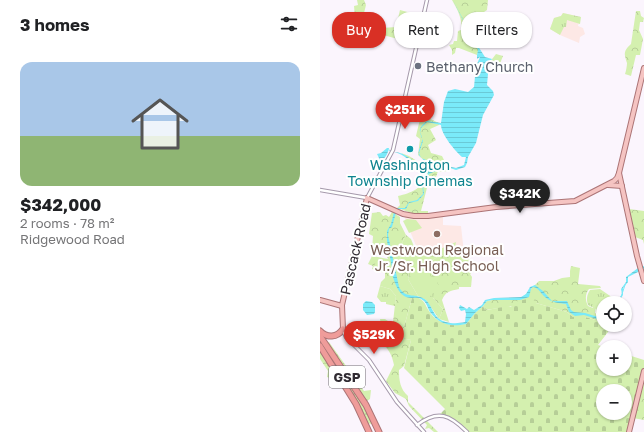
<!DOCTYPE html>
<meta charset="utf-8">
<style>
:root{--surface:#fff;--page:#f6f6f6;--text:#202124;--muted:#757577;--line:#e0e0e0;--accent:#d93025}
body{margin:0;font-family:"Golos Text",sans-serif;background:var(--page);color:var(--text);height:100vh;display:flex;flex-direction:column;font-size:15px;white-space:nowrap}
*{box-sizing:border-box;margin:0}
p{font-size:13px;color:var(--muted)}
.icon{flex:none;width:22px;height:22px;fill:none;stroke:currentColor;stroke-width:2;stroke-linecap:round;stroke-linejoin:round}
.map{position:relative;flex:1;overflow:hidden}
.side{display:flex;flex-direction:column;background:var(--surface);width:320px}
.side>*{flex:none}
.hud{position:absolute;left:12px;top:12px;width:252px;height:36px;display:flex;gap:8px}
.controls{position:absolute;left:276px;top:296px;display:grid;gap:8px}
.controls a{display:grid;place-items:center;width:36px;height:36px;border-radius:50%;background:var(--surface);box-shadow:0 1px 3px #0004;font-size:20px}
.price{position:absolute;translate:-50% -34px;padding:0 9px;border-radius:14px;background:var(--accent);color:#fff;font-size:13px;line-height:26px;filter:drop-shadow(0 1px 2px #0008)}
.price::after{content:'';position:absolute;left:50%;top:24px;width:12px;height:9px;margin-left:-6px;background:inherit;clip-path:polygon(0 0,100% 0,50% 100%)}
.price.on{background:#222;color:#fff}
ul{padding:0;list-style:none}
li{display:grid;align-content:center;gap:8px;height:212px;padding:0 20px}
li+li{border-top:1px solid var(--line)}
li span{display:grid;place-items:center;height:124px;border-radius:12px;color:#555}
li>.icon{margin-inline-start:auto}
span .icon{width:72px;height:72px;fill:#fffc;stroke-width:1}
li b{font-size:17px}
h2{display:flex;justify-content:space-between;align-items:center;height:48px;padding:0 20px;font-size:17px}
.chip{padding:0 14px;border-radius:16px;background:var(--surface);box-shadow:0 1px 3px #0004;font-size:14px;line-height:36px}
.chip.on{background:var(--accent);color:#fff}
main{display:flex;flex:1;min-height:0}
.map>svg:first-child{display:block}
.education{fill:#fde8e5}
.grass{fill:url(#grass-dots)}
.forest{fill:url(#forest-crowns)}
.cemetery{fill:url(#cemetery-stones);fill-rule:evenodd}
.park{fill:url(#park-tufts)}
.pitch{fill:#d4f0af}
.water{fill:url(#water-rules);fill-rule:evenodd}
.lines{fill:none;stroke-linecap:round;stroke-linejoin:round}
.stream{stroke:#7aeaf9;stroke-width:1}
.minor-casing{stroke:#a599ab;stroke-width:4.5}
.major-casing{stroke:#ac7476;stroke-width:6}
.highway-casing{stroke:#ac7476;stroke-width:7}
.minor{stroke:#fff;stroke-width:2.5}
.major{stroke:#f5c4c2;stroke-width:4}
.highway{stroke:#ef9c9a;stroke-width:5}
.worship-dot{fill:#6b7280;stroke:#fff;stroke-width:1.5}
.culture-dot{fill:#0f9aa8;stroke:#fff;stroke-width:1.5}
.education-dot{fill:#8d6e63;stroke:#fff;stroke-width:1.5}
.labels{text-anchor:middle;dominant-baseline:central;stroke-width:4;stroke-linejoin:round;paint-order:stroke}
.shield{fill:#fff;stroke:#6e6b70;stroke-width:1}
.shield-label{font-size:13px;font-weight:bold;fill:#302b32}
.worship-label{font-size:14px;fill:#5b616d;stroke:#fff;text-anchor:start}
.culture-label{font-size:14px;fill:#0d838f;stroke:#fff}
.street-label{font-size:14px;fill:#302b32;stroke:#fff}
.education-label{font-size:14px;fill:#785e54;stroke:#fff}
</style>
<main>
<section class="side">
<h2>3 homes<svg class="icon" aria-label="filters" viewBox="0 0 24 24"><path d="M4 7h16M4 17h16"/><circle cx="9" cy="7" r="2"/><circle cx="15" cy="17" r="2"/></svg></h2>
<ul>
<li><span style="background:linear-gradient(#a9c7e8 60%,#8fb573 0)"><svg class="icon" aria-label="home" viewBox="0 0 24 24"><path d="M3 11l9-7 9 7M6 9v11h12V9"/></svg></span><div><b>$342,000</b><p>2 rooms · 78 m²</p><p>Ridgewood Road</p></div></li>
</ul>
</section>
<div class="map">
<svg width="324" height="432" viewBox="0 0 324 432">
<defs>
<pattern id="grass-dots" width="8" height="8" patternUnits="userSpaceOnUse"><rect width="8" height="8" fill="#d4f0af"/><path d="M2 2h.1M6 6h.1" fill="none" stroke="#b6ce97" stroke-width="1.8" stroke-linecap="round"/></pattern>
<pattern id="forest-crowns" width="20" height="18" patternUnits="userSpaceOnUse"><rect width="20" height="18" fill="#d4f0af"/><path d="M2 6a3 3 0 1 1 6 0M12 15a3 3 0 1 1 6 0" fill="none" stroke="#b6ce97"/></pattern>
<pattern id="cemetery-stones" width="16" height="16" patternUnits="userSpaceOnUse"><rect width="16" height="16" fill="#d4f0af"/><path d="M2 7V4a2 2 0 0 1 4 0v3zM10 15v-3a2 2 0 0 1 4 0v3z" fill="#b6ce97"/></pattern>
<pattern id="park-tufts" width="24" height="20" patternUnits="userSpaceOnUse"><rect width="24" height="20" fill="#d4f0af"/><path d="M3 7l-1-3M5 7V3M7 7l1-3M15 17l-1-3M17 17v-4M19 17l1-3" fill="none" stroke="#b6ce97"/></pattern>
<pattern id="water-rules" width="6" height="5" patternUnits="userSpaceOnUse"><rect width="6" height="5" fill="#7aeaf9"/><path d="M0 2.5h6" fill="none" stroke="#6ac9d6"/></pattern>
</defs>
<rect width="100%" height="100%" fill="#fbf5fd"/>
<!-- education -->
<g class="education">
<polygon points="243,13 260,17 258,26 263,28 265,34 260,37 259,43 240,35 230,29 234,18 241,16"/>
<polygon points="83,214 94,216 123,214 123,225 141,226 144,253 119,250 120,253 114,256 107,256 99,253"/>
</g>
<!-- grass -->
<polygon class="grass" points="0,339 44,404 52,423 51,424 47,423 4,351 0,343"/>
<!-- forest -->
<g class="forest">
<path d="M 37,0 L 44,0 L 46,5 L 43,17 L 54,27 L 62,28 L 76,27 L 88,35 L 85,41 L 45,30 L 40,32 L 36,32 C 34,23 35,15 34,6 L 38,5 Z"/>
<path d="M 132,0 L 168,0 L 167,10 L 164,12 L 162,24 L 159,26 L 161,42 L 157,55 L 139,48 L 136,48 L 135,53 L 132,55 L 132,50 L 129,45 L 133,44 L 134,41 L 137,41 L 138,31 L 141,30 C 143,19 137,9 132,0 Z"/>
<path d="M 316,11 L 320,11 L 321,16 L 324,18 L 323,22 L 320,22 L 319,30 L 323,39 L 320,55 L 316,55 L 311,76 L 305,74 C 306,71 307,66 307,63 C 305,55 302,52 311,44 Z"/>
<path d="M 108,118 L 119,123 L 119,125 L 110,129 L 116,140 L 108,145 L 111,153 L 122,156 L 126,164 L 129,166 L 125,172 L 118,171 L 115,180 L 109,180 L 108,184 L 101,211 L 108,211 L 108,213 L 95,214 L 77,208 L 80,205 L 78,196 C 91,193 102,189 106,175 L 104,169 L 100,168 L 81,153 L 89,156 L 105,166 L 105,161 L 98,155 L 100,139 L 96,136 L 100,119 L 108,120 Z"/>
<polygon points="309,209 324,211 324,244 323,240 315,237"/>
<path d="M 60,212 L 63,216 L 66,215 L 69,217 L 72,212 L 80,217 L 80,223 L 86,235 L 82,243 L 79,255 L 89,274 L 88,279 L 98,296 L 92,298 L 81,338 L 91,340 L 84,366 L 79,370 C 79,380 80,389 88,396 L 88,402 L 118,432 L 114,432 L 109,428 L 105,429 L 107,425 L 89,406 L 86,399 L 75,393 L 66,381 L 74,365 C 72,356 70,350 62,344 C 58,341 55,340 51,336 L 61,325 L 60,319 L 65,319 L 71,323 L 73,322 L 76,296 L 70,289 L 60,286 L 61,282 L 65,278 L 65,273 L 52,269 L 53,266 L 48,264 L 52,256 L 68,259 L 66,254 L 52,250 L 53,236 L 49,234 L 52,213 Z"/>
<path d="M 132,253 L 144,253 L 151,261 L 155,270 L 150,274 L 152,277 L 151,287 L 139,287 L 139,289 C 130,291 126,291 122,300 L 129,322 L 119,319 L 123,309 L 113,298 L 111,266 L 111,261 L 119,256 L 132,255 Z"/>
<path d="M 251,266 L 260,268 L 258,284 L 280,286 L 281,288 L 269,289 C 265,294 265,300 268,306 L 273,308 L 274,305 L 276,306 L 275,313 L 279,315 L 283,314 L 283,322 L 265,317 L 253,317 L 247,312 L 216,303 L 165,310 L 163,306 L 167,301 L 172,300 L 200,300 L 219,281 L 234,281 L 242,278 L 250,277 L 250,271 Z"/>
<polygon points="9,342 44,391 51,390 50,399 47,401 7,343"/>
<polygon points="0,351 16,376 15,380 7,377 8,371 0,359"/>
<polygon points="324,371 324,420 313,418"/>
</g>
<!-- cemetery -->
<path class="cemetery" d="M 97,297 C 106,302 104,303 109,311 C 118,325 132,326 146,324 L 155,313 L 163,306 L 165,310 L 167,310 L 188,306 L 191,307 L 194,302 L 212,298 L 216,303 L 247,312 L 253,317 L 265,317 L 283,322 L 283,325 L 286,325 L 289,329 L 288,332 L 278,345 L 284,347 L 283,347 L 283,369 L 305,369 L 305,354 L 324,360 L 324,371 L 309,432 L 147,432 L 137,422 L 119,415 L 125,409 L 84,368 L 91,340 L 81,338 L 92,298 ZM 283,391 L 305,391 L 305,413 L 283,413 Z"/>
<!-- park -->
<g class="park">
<polygon points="80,10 102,16 97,38 88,35 76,27"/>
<polygon points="243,13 261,17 260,24 247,20 246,27 244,27 240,35 230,29 234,18 241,16"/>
<polygon points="176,54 183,56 179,66 169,63"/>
<polygon points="86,235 91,239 97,254 104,251 107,256 113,254 115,256 120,253 118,250 136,242 134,253 132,253 132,255 119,256 111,261 111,266 119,287 114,294 113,298 123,309 119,319 106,300 98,296 88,279 89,274 79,255 82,243"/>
<polygon points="60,286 70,289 76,296 75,306 66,304 66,302 61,302 57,297"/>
<path d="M 280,289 L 296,300 L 293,303 L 283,303 L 283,314 L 276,313 L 276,309 L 268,305 C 266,299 267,295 270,290 Z"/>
</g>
<!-- pitch -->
<g class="pitch">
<polygon points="88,14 95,16 92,29 85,27"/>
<polygon points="87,219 96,220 102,228 89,233 83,221"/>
<polygon points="91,243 99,261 89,265 82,247"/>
<polygon points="131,246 134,246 134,252 131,252 131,254 120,255 120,249 130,248"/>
<polygon points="57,257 66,261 64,270 54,268"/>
<polygon points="106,264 111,277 109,278 119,286 108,299 93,284 89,271"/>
</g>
<!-- water -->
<g class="water">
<path d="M 133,0 L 154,40 L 165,57 L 172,59 L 169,63 L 167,85 L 173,91 L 174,95 L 163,115 L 156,143 L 148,157 L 147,163 L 145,167 L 136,170 L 127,167 L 123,170 L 118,170 L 109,174 L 103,186 L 104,194 L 98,201 L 89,203 L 86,209 L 77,209 L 72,227 L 69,229 L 68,235 L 79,287 C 86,300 96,292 106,300 C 111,305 113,313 118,318 C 125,324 137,324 145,322 L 146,314 L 145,310 L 141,311 L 139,308 L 140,305 L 147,309 L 149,307 L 154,310 L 162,305 L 165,300 L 174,298 L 201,297 L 206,294 L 210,287 L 215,285 L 223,291 L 232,301 L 247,301 L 251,310 L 254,312 L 265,313 L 275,316 L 283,316 L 283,318 L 277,319 L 264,315 L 255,316 L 249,312 L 246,304 C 239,303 232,303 225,297 C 221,294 219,288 213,287 L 211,289 L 209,297 L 200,300 L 172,300 L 167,301 L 163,306 L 155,313 L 146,324 C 131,327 120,325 110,312 C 108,309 107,304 104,301 C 101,298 97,297 93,298 C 78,299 75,282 71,271 L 72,268 L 67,241 L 67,231 L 71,224 L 74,212 L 76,208 L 85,208 L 89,202 L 97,200 L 103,194 L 102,183 L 105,181 L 105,177 L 108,173 L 106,169 C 94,166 85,154 74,152 C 86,152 93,163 104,167 L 105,161 C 95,154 99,152 102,141 C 104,133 93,132 107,121 L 121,123 L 124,102 L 128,91 L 135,89 L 148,92 L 154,87 L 156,66 L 160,57 L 157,59 L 157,55 L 158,50 ZM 107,122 L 121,125 C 121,134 135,151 142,157 L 146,157 L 144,165 L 136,168 L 127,166 L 109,172 L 106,167 L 106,160 L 101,158 L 99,153 L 103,141 L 100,133 L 101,128 Z"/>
<path d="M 67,148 L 69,148 C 68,153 65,160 60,160 L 57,154 L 61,153 Z"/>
<polygon points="324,266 324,269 308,277 308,282 303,288 303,295 298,303 296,303 302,294 301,289 306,282 306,277 318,268"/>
<polygon points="46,301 52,302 55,305 55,312 54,314 47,315 43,310 43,304"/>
</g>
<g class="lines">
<!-- stream -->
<g class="stream">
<polyline points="69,150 71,151"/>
<polyline points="301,297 305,285"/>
</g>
<defs>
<g id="minor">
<polyline points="0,190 47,198 73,150 107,0"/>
<polyline points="23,330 26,337 49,360 77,402 104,432"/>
<path d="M 97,425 C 118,409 130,415 147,432"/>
</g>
<g id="major">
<polyline points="324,68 299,173 317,256 324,281"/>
<polyline points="288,185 302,186"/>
<polyline points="0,300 22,306"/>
<polyline points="23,329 22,305 47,198 83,214 94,216 108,216 176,207 255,201 294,181 297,178 299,173"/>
<polyline points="309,432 324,371"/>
</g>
<g id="highway">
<path d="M 0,331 C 7,338 17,338 23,329"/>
<polyline points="0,336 46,405 59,432"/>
<polyline points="0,346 36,404 49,432"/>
</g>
</defs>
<!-- minor casing -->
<use href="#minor" class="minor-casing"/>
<!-- major casing -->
<use href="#major" class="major-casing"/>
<!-- highway casing -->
<use href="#highway" class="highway-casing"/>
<!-- minor -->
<use href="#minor" class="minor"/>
<!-- major -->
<use href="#major" class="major"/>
<!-- highway -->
<use href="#highway" class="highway"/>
</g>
<!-- markers -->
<circle class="worship-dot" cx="98" cy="66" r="4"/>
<circle class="culture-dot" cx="90" cy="149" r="4"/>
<circle class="education-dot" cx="117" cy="234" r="4"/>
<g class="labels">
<!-- shield labels -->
<rect class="shield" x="9" y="366" width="36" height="22" rx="3"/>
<g class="shield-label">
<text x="27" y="377">GSP</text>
</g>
<!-- worship labels -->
<g class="worship-label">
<text x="106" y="66">Bethany Church</text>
</g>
<!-- culture labels -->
<g class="culture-label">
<text x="90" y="164">Washington<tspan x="90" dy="16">Township Cinemas</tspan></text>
</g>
<!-- street labels -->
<g class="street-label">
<text transform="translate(35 249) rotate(-77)">Pascack Road</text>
</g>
<!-- education labels -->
<g class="education-label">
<text x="117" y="249">Westwood Regional<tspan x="117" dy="16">Jr./Sr. High School</tspan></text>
</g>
</g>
</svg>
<div class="controls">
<a><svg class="icon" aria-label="locate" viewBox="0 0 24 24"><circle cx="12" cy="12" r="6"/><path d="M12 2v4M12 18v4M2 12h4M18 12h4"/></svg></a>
<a>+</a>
<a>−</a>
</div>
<b class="price" style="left:85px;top:130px">$251K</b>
<b class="price on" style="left:200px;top:214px">$342K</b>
<b class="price" style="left:54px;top:355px">$529K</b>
<div class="hud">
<a class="chip on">Buy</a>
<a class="chip">Rent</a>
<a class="chip">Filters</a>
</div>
</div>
</main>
